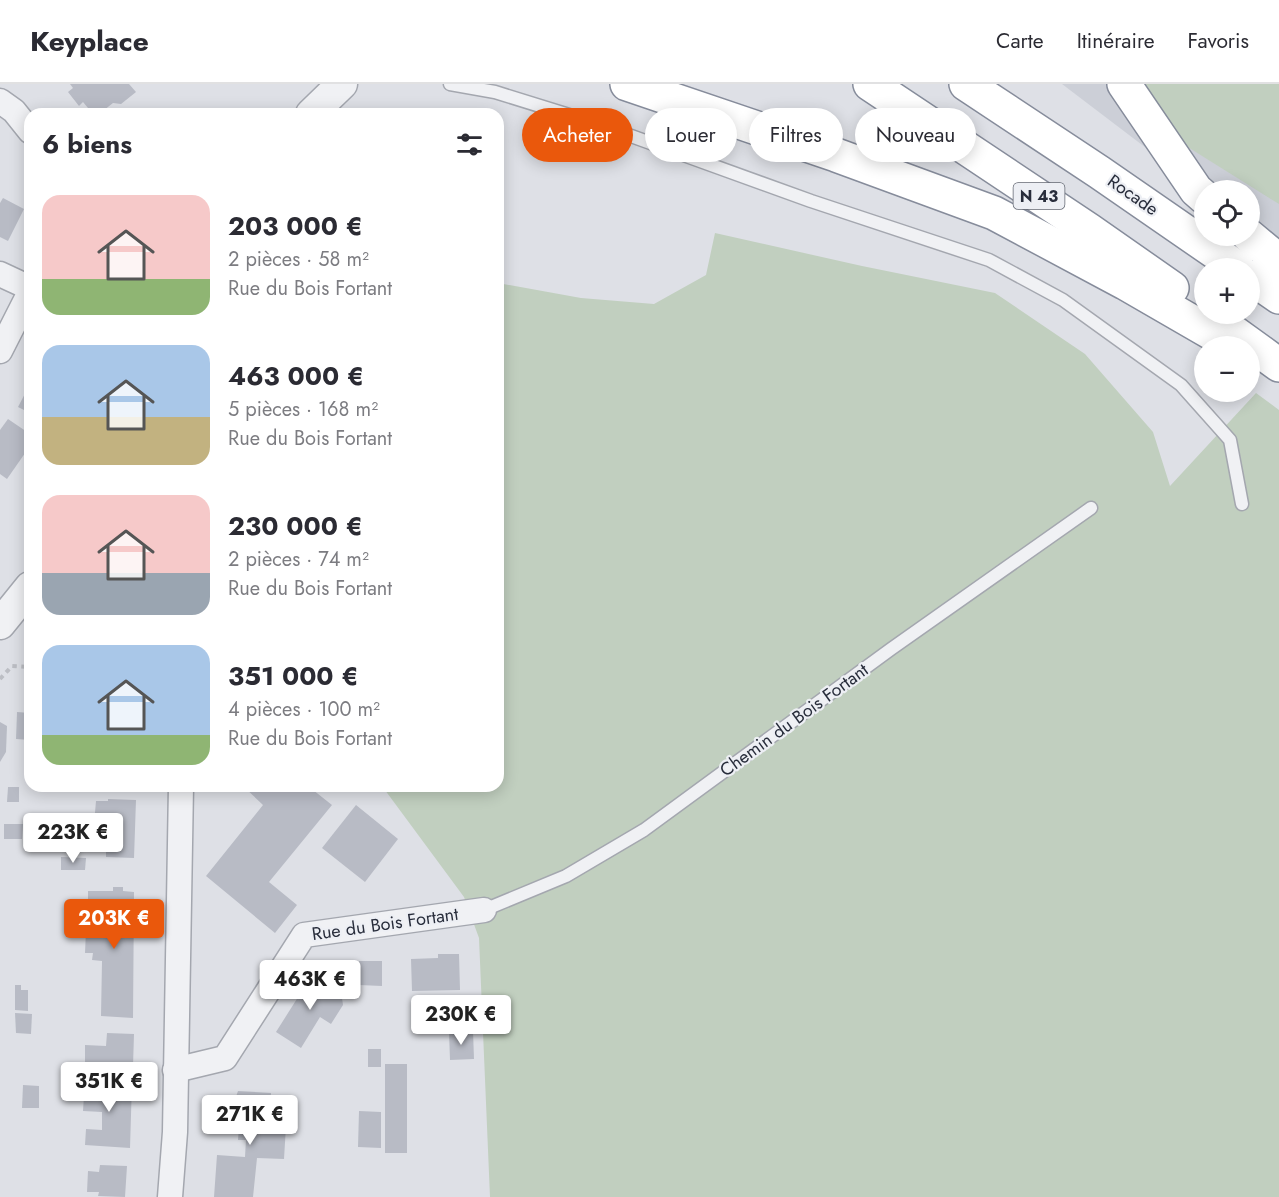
<!DOCTYPE html>
<html lang="fr">
<meta charset="utf-8">
<style>
:root{--surface:#fff;--page:#f7f7f7;--text:#2b2b33;--muted:#7c7c81;--line:#e1e1e2;--accent:#ea580c}
body{margin:0;font-family:Jost,sans-serif;background:var(--page);color:var(--text);height:100vh;display:flex;flex-direction:column;font-size:22px;white-space:nowrap}
*{box-sizing:border-box;margin:0}
p{font-size:20px;color:var(--muted)}
.icon{flex:none;width:33px;height:33px;fill:none;stroke:currentColor;stroke-width:2;stroke-linecap:round;stroke-linejoin:round}
.map{position:relative;flex:1;overflow:hidden}
.sheet{position:absolute;left:24px;top:24px;width:480px;height:684px;display:flex;flex-direction:column;background:var(--surface);border-radius:18px;box-shadow:0 3px 15px #0003}
.sheet>*{flex:none}
.guide{position:absolute;left:522px;top:24px;width:570px;height:54px;display:flex;gap:12px}
.buttons{position:absolute;left:1194px;top:96px;display:grid;gap:12px}
.buttons a{display:grid;place-items:center;width:66px;height:66px;border-radius:50%;background:var(--surface);box-shadow:0 3px 15px #0003;font-size:30px}
.price{position:absolute;translate:-50% -51px;padding:0 14px;border-radius:6px;background:#fff;color:#222;font-size:20px;line-height:39px;filter:drop-shadow(0 2px 3px #0008)}
.price::after{content:'';position:absolute;left:50%;top:36px;width:18px;height:14px;margin-left:-9px;background:inherit;clip-path:polygon(0 0,100% 0,50% 100%)}
.price.active{background:var(--accent);color:#fff}
ul{padding:0;list-style:none}
li{display:flex;align-items:center;gap:18px;height:150px;padding:0 18px}
li span{display:grid;place-items:center;flex:none;width:168px;height:120px;border-radius:18px;color:#555}
li>.icon{margin-inline-start:auto}
span .icon{width:72px;height:72px;fill:#fffc;stroke-width:1}
li b{font-size:26px}
h2{display:flex;justify-content:space-between;align-items:center;height:72px;padding:0 18px;font-size:26px}
.tag{padding:0 21px;border-radius:27px;background:var(--surface);box-shadow:0 3px 15px #0003;font-size:21px;line-height:54px}
.tag.active{background:var(--accent);color:#fff}
header{display:flex;align-items:center;gap:36px;box-sizing:border-box;height:84px;padding:0 30px;background:var(--surface);border-bottom:2px solid var(--line)}
header strong{font-size:28px}
nav{display:flex;gap:33px;margin-inline-start:auto;font-size:21px}
.map>svg:first-child{display:block}
.built{fill:#cccfd7}
.green{fill:#c1cfbf}
.building{fill:#b8bbc5}
.lines{fill:none;stroke-linecap:round;stroke-linejoin:round}
.service-casing{stroke:#a4a7af;stroke-width:15}
.minor-casing{stroke:#a4a7af;stroke-width:27}
.tertiary-casing{stroke:#a4a7af;stroke-width:33}
.trunk-casing{stroke:#868c9b;stroke-width:36}
.path{stroke:#bcbec4;stroke-width:4;stroke-dasharray:4.5 4.5;stroke-linecap:butt}
.service{stroke:#f0f1f4;stroke-width:12}
.minor{stroke:#f0f1f4;stroke-width:24}
.tertiary{stroke:#f0f1f4;stroke-width:30}
.trunk{stroke:#fff;stroke-width:33}
.labels{text-anchor:middle;dominant-baseline:central;stroke-width:4.5;stroke-linejoin:round;paint-order:stroke}
.shield{fill:#edeff4;stroke:#636772;stroke-width:1.5}
.shield-label{font-size:16px;font-weight:bold;fill:#282d3b}
.street-label{font-size:18px;fill:#282d3b;stroke:#edeff4}
</style>
<header>
<strong>Keyplace</strong>
<nav><a>Carte</a><a>Itinéraire</a><a>Favoris</a></nav>
</header>
<div class="map">
<svg width="1279" height="1113" viewBox="0 0 1279 1113">
<rect width="100%" height="100%" fill="#dee0e6"/>
<!-- built -->
<polygon class="built" points="1062,0 1279,0 1279,162 1250,142 1250,106 1204,106 1204,108"/>
<!-- green -->
<g class="green">
<polygon points="1136,0 1279,0 1279,120 1175,55"/>
<polygon points="715,149 862,182 995,209 1085,270 1153,348 1170,402 1256,309 1279,326 1279,1113 490,1113 479,854 464,813 382,702 498,702 498,199 581,214 654,220 706,191"/>
</g>
<!-- building -->
<g class="building">
<polygon points="70,0 129,0 136,8 121,20 113,19 99,30 93,30 83,18 79,22 68,8 73,4"/>
<polygon points="3,114 24,125 8,157 0,153 0,119"/>
<polygon points="30,290 30,329 18,323 29,302 25,300"/>
<polygon points="8,335 30,350 30,362 7,395 0,390 0,346"/>
<polygon points="17,628 30,629 30,656 16,655"/>
<polygon points="0,638 7,642 6,668 0,678"/>
<polygon points="243,702 308,702 332,721 269,798 297,821 275,849 206,792 263,721"/>
<polygon points="8,703 19,703 19,718 7,718"/>
<polygon points="108,715 136,716 134,774 106,773 106,763 92,763 96,717 108,717"/>
<polygon points="356,721 398,755 365,798 322,764"/>
<polygon points="4,740 23,740 22,755 4,755"/>
<polygon points="61,773 86,774 85,786 61,786"/>
<polygon points="113,803 123,803 123,807 134,808 133,934 101,932 102,877 92,876 93,869 85,869 86,846 107,846 107,831 88,830 88,807 113,807"/>
<polygon points="438,870 459,870 460,906 412,907 411,875 438,874"/>
<polygon points="359,877 382,877 382,902 359,901"/>
<polygon points="312,891 335,907 334,909 342,914 343,921 331,940 320,933 301,964 276,948"/>
<polygon points="15,901 21,901 21,906 28,906 28,927 15,926"/>
<polygon points="15,929 32,930 31,950 16,949"/>
<polygon points="473,947 474,975 450,976 449,948"/>
<polygon points="107,949 134,950 133,982 85,980 85,961 106,962"/>
<rect x="368" y="965" width="13" height="18"/>
<rect x="385" y="980" width="22" height="89"/>
<polygon points="85,996 132,998 130,1064 85,1061 86,1045 102,1046 102,1028 83,1027"/>
<polygon points="23,1001 39,1002 39,1024 22,1024"/>
<polygon points="238,1007 271,1009 269,1041 286,1042 284,1075 257,1074 253,1113 214,1113 217,1071 245,1073 246,1056 238,1056 240,1027 231,1027"/>
<polygon points="359,1027 381,1028 381,1064 358,1063"/>
<polygon points="100,1081 127,1082 125,1113 98,1112 99,1108 87,1108 88,1087 99,1088"/>
</g>
<g class="lines">
<defs>
<g id="service">
<polyline points="450,0 495,8 598,40 811,117 989,176 1063,216 1181,301 1230,356 1242,420"/>
<polyline points="484,826 566,792 644,746 891,565 1091,424"/>
</g>
<g id="minor">
<polyline points="0,17 14,27 30,47"/>
<polyline points="0,190 30,204"/>
<polyline points="0,267 30,208"/>
<polyline points="175,986 225,974 304,851 484,826"/>
<polyline points="170,1113 175,1048 181,702"/>
</g>
<g id="tertiary">
<polyline points="311,30 342,0"/>
<polyline points="0,540 30,503"/>
</g>
<g id="trunk">
<polyline points="627,0 836,71 994,129 1125,199 1234,262"/>
<polyline points="870,0 1089,146 1172,204"/>
<polyline points="966,0 1099,88 1238,184"/>
<polyline points="1124,0 1196,106 1204,113"/>
<polyline points="1249,152 1279,177"/>
<polyline points="1250,193 1279,213"/>
<polyline points="1221,239 1279,281"/>
</g>
</defs>
<!-- service casing -->
<use href="#service" class="service-casing"/>
<!-- minor casing -->
<use href="#minor" class="minor-casing"/>
<!-- tertiary casing -->
<use href="#tertiary" class="tertiary-casing"/>
<!-- trunk casing -->
<use href="#trunk" class="trunk-casing"/>
<!-- path -->
<polyline class="path" points="0,595 12,582 30,583"/>
<!-- service -->
<use href="#service" class="service"/>
<!-- minor -->
<use href="#minor" class="minor"/>
<!-- tertiary -->
<use href="#tertiary" class="tertiary"/>
<!-- trunk -->
<use href="#trunk" class="trunk"/>
</g>
<g class="labels">
<!-- shield labels -->
<rect class="shield" x="1013.5" y="99" width="51" height="26" rx="4.5"/>
<g class="shield-label">
<text x="1039" y="112">N 43</text>
</g>
<!-- street labels -->
<g class="street-label">
<text transform="translate(1133 111) rotate(35)">Rocade</text>
<text transform="translate(794 636) rotate(-36)">Chemin du Bois Fortant</text>
<text transform="translate(385 840) rotate(-8)">Rue du Bois Fortant</text>
</g>
</g>
</svg>
<div class="buttons">
<a><svg class="icon" aria-label="locate" viewBox="0 0 24 24"><circle cx="12" cy="12" r="6"/><path d="M12 2v4M12 18v4M2 12h4M18 12h4"/></svg></a>
<a>+</a>
<a>−</a>
</div>
<b class="price" style="left:73px;top:780px">223K €</b>
<b class="price active" style="left:114px;top:866px">203K €</b>
<b class="price" style="left:310px;top:927px">463K €</b>
<b class="price" style="left:461px;top:962px">230K €</b>
<b class="price" style="left:109px;top:1029px">351K €</b>
<b class="price" style="left:250px;top:1062px">271K €</b>
<div class="guide">
<a class="tag active">Acheter</a>
<a class="tag">Louer</a>
<a class="tag">Filtres</a>
<a class="tag">Nouveau</a>
</div>
<section class="sheet">
<h2>6 biens<svg class="icon" aria-label="filters" viewBox="0 0 24 24"><path d="M4 7h16M4 17h16"/><circle cx="9" cy="7" r="2"/><circle cx="15" cy="17" r="2"/></svg></h2>
<ul>
<li><span style="background:linear-gradient(#f6c9c9 70%,#8fb573 0)"><svg class="icon" aria-label="home" viewBox="0 0 24 24"><path d="M3 11l9-7 9 7M6 9v11h12V9"/></svg></span><div><b>203 000 €</b><p>2 pièces · 58 m²</p><p>Rue du Bois Fortant</p></div></li>
<li><span style="background:linear-gradient(#a9c7e8 60%,#c2b280 0)"><svg class="icon" aria-label="home" viewBox="0 0 24 24"><path d="M3 11l9-7 9 7M6 9v11h12V9"/></svg></span><div><b>463 000 €</b><p>5 pièces · 168 m²</p><p>Rue du Bois Fortant</p></div></li>
<li><span style="background:linear-gradient(#f6c9c9 65%,#9aa5b1 0)"><svg class="icon" aria-label="home" viewBox="0 0 24 24"><path d="M3 11l9-7 9 7M6 9v11h12V9"/></svg></span><div><b>230 000 €</b><p>2 pièces · 74 m²</p><p>Rue du Bois Fortant</p></div></li>
<li><span style="background:linear-gradient(#a9c7e8 75%,#8fb573 0)"><svg class="icon" aria-label="home" viewBox="0 0 24 24"><path d="M3 11l9-7 9 7M6 9v11h12V9"/></svg></span><div><b>351 000 €</b><p>4 pièces · 100 m²</p><p>Rue du Bois Fortant</p></div></li>
</ul>
</section>
</div>
